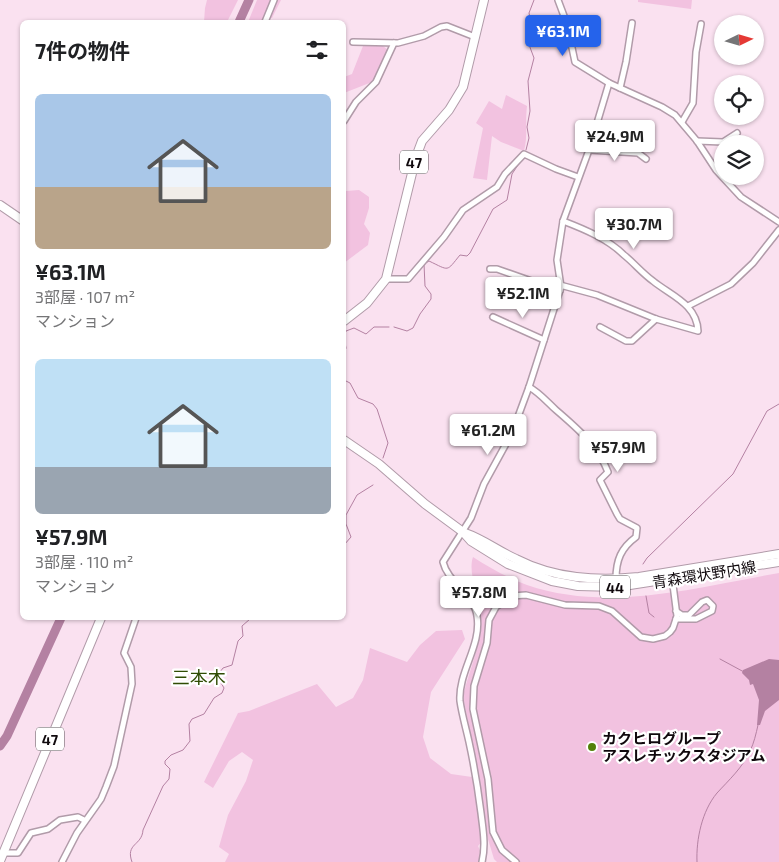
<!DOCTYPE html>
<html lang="ja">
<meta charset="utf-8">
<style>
:root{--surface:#fff;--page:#f2f2f2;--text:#202124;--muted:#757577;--accent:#2563eb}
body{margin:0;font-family:"Exo 2","Noto Sans JP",sans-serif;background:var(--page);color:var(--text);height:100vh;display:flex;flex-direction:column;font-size:19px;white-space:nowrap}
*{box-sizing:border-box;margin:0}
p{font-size:16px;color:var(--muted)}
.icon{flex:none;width:28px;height:28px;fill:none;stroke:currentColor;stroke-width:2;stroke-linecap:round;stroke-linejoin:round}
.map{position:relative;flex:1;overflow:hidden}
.details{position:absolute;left:20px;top:20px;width:326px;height:600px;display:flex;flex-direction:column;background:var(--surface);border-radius:8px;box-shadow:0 1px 4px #0004}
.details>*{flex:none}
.needle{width:32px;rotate:85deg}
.buttons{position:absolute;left:714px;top:15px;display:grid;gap:10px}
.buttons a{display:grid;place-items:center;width:50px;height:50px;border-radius:50%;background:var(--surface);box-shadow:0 1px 4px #0004;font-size:25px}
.price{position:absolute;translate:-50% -42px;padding:0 11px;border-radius:5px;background:#fff;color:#222;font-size:16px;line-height:32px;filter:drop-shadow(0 1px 2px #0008)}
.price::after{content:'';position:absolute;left:50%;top:30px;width:15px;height:11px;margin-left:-8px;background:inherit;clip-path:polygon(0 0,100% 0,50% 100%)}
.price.active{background:var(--accent);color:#fff}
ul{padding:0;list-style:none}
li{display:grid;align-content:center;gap:10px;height:265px;padding:0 15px}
li span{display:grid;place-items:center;height:155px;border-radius:8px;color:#555}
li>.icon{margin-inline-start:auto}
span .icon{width:90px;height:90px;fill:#fffc;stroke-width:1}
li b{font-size:21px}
h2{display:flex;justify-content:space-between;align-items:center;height:60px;padding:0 15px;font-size:21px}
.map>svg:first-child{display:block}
.green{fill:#f2c2e0}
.water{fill:#b481a2}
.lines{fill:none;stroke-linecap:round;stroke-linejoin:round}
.stream{stroke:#b481a2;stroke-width:1}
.river{stroke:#b481a2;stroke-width:9}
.minor-casing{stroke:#b19ba9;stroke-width:8}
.primary-casing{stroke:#b19ba9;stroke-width:10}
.minor{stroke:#fff;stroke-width:5}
.primary{stroke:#fff;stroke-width:8}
.poi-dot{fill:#538009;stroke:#fff;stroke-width:2}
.labels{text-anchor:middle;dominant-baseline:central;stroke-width:4.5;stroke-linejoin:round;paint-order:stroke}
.shield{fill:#fff;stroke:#585356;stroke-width:1}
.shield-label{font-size:14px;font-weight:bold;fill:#10090d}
.street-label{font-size:15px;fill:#10090d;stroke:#fff}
.poi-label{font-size:15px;font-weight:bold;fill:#10090d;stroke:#fff;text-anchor:start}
.quarter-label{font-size:18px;fill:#304c04;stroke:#fff}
</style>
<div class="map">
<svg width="779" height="862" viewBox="0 0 779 862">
<rect width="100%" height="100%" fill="#fae1f0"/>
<!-- green -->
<g class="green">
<polygon points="207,0 238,0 227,22 204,22 205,8"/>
<polygon points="257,0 281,0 272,18 269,18 268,22 248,22"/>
<polygon points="638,0 692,0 691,9 638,2"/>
<polygon points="363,46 383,46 388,50 372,82 344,93 344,77 352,74"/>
<path d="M 506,95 L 527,106 C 525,122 528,136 524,151 L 501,142 L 492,136 L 487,180 L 473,178 L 483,128 L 476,123 L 489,101 L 502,109 Z"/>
<polygon points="359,190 369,197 369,208 364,224 370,233 368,245 344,263 344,193 346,191"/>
<path d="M 473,557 C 490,568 508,578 527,585 C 609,613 697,587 779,573 L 779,862 L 497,862 L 494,859 L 487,836 L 478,846 L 485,862 L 225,862 L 229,854 L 219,847 L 228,815 L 246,781 L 253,760 L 242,752 L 229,761 L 213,788 L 204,782 L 238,713 L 249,711 L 317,684 L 336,707 L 353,698 L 363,680 L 370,648 L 407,662 L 420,645 L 436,631 L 462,630 L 465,639 L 431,692 L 423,737 L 430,758 L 451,774 L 479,778 L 464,701 L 464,692 C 471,664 485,636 480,607 C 477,593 468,571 473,557 Z"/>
</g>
<!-- water -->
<polygon class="water" points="769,659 779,660 779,700 765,711 760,725 757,725 759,700 753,684 750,685 749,680 742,673 743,670"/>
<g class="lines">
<!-- stream -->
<g class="stream">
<polyline points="526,150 529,138 527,127 530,111 528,81 534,58 528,42 531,22 529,13 534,0"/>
<path d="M 394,327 L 407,331 L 413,328 L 420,314 L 431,299 L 431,294 L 425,286 L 424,264 L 429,261 C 450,271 446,272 460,255 L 467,256 L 470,253 L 493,209 L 507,200 L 512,174 L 520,162"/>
<polyline points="344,336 346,331 354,328 366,334 374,327 389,327"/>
<polyline points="344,354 346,348 344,337"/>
<polyline points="344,380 350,383 358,398 373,404 377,409 388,443 383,458"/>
<polyline points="344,545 351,537 346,524 346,515 357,495 373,485"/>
<polyline points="643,564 647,558 733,474 767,411 779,404"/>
<polyline points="646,596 649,613 654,617"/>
<polyline points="720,659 744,672"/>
<path d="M 132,862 C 125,843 142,846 143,830 L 163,786 L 169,779 L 170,769 L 165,764 L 165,761 L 171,755 L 183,750 L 190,741 L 189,724 L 192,719 L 204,714 L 214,698 L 222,693 L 224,688 L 217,676 L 223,668 L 232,665 L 238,641 L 243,636 L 242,626 L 250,619 L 261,618"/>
<path d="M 697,862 C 696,839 702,811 717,793 C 729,780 743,767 750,751 C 754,743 756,734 758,725"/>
</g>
<!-- river -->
<g class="river">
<polyline points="239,22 249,0"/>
<polyline points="0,746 7,736 61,618"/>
</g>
<defs>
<g id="minor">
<polyline points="558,0 567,24 575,62 609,83 662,107 675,115 697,141 716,170 741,197 779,222"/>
<polyline points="265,22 274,0"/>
<polyline points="353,42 398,43 424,36 441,27 447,26 475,37"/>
<polyline points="620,88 626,62 632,23"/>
<polyline points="344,121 356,102 376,82 394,43"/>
<polyline points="682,122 693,103 696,52 701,24"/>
<polyline points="697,141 723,142 737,133"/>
<polyline points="589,150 638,153 646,159"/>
<polyline points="490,269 497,269 560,291"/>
<polyline points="386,279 408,279 444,237 463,210 497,187 505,174 524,154 556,169 578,177"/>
<path d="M 560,285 L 597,295 L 656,319 L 698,331 C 697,304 670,295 653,281 C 642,273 634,263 624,255 C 608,239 584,229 563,221"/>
<polyline points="688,306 731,284 753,263 779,230"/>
<polyline points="493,317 544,340"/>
<polyline points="600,327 626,341 632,341 656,319"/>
<path d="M 529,387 C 540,393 547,402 556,410 C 577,428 598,446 608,472 L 600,480 L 617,514 L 620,519 L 637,528 L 636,537 C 621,548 616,560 616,579"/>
<polyline points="676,611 682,615 689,615 702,602 707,600 713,606 712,611 696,619 676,619"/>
<polyline points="4,853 18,853 31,833 48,829 60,820 78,817 84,820"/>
<polyline points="62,862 77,833 101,799 106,787 114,766 132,684 131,667 124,653 136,618"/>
<path d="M 482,862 C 486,845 483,830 481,813 C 478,789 474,765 469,742 C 466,728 462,715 460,701 C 458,672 482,645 477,616 C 474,594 448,583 443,562 L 471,518 L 484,484 L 512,433 L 529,387 L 561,287 L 557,260 L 563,221 L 589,150 L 609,83"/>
<polyline points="516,862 502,850 493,832 488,779 473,709 474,686 487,643 489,620 496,607 512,596 526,595 565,605 599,606 612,611 641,637 653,639 665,636 670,632 673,628 677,616 672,577"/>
</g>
<g id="primary">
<polyline points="0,205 22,220"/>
<polyline points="344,321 367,303 386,279 416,157 422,141 449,110 463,87 484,0"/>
<polyline points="344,440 379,464 425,504 463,532 471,541 508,564 552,581 578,586 617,587 779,562"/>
<path d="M 465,533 C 483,539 498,551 516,559 C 555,579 597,581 639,577 L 779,554"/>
<polyline points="0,861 101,618"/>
</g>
</defs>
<!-- minor casing -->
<use href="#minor" class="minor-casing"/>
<!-- primary casing -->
<use href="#primary" class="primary-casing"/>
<!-- minor -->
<use href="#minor" class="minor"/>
<!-- primary -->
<use href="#primary" class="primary"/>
</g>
<!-- markers -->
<circle class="poi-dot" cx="592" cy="747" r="5"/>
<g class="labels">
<!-- shield labels -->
<g class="shield">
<rect x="400" y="150.5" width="28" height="23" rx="4"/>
<rect x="600" y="575.5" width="30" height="23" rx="4"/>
<rect x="36" y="727.5" width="28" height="23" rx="4"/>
</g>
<g class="shield-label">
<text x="414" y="162">47</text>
<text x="615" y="587">44</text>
<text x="50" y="739">47</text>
</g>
<!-- street labels -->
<g class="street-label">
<text transform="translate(704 574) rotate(-9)">青森環状野内線</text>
</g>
<!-- poi labels -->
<g class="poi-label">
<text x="602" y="738">カクヒログループ<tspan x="602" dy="17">アスレチックスタジアム</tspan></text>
</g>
<!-- quarter labels -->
<g class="quarter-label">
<text x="199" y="677">三本木</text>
</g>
</g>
</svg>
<div class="buttons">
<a><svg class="needle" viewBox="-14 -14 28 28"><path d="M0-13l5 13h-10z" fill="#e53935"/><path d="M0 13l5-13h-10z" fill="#757577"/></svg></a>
<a><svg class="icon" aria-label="locate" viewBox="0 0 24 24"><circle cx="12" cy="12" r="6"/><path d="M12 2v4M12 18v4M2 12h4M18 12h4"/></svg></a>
<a><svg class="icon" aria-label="layers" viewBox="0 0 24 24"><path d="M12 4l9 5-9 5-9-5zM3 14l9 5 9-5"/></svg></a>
</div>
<b class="price active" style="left:563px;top:57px">¥63.1M</b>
<b class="price" style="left:615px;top:162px">¥24.9M</b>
<b class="price" style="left:634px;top:250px">¥30.7M</b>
<b class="price" style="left:523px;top:319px">¥52.1M</b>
<b class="price" style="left:488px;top:456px">¥61.2M</b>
<b class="price" style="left:618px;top:473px">¥57.9M</b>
<b class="price" style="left:479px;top:618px">¥57.8M</b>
<section class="details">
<h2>7件の物件<svg class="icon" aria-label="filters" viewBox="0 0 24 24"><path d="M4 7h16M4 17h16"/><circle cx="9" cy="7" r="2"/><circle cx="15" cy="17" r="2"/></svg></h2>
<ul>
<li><span style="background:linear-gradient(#a9c7e8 60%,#b9a48a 0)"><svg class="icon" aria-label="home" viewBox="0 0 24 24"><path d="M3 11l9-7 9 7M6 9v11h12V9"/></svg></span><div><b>¥63.1M</b><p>3部屋 · 107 m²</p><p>マンション</p></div></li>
<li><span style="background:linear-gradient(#bfe0f5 70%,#9aa5b1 0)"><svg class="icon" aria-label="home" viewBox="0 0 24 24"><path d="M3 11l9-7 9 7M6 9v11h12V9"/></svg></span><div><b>¥57.9M</b><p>3部屋 · 110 m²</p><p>マンション</p></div></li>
</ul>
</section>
</div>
